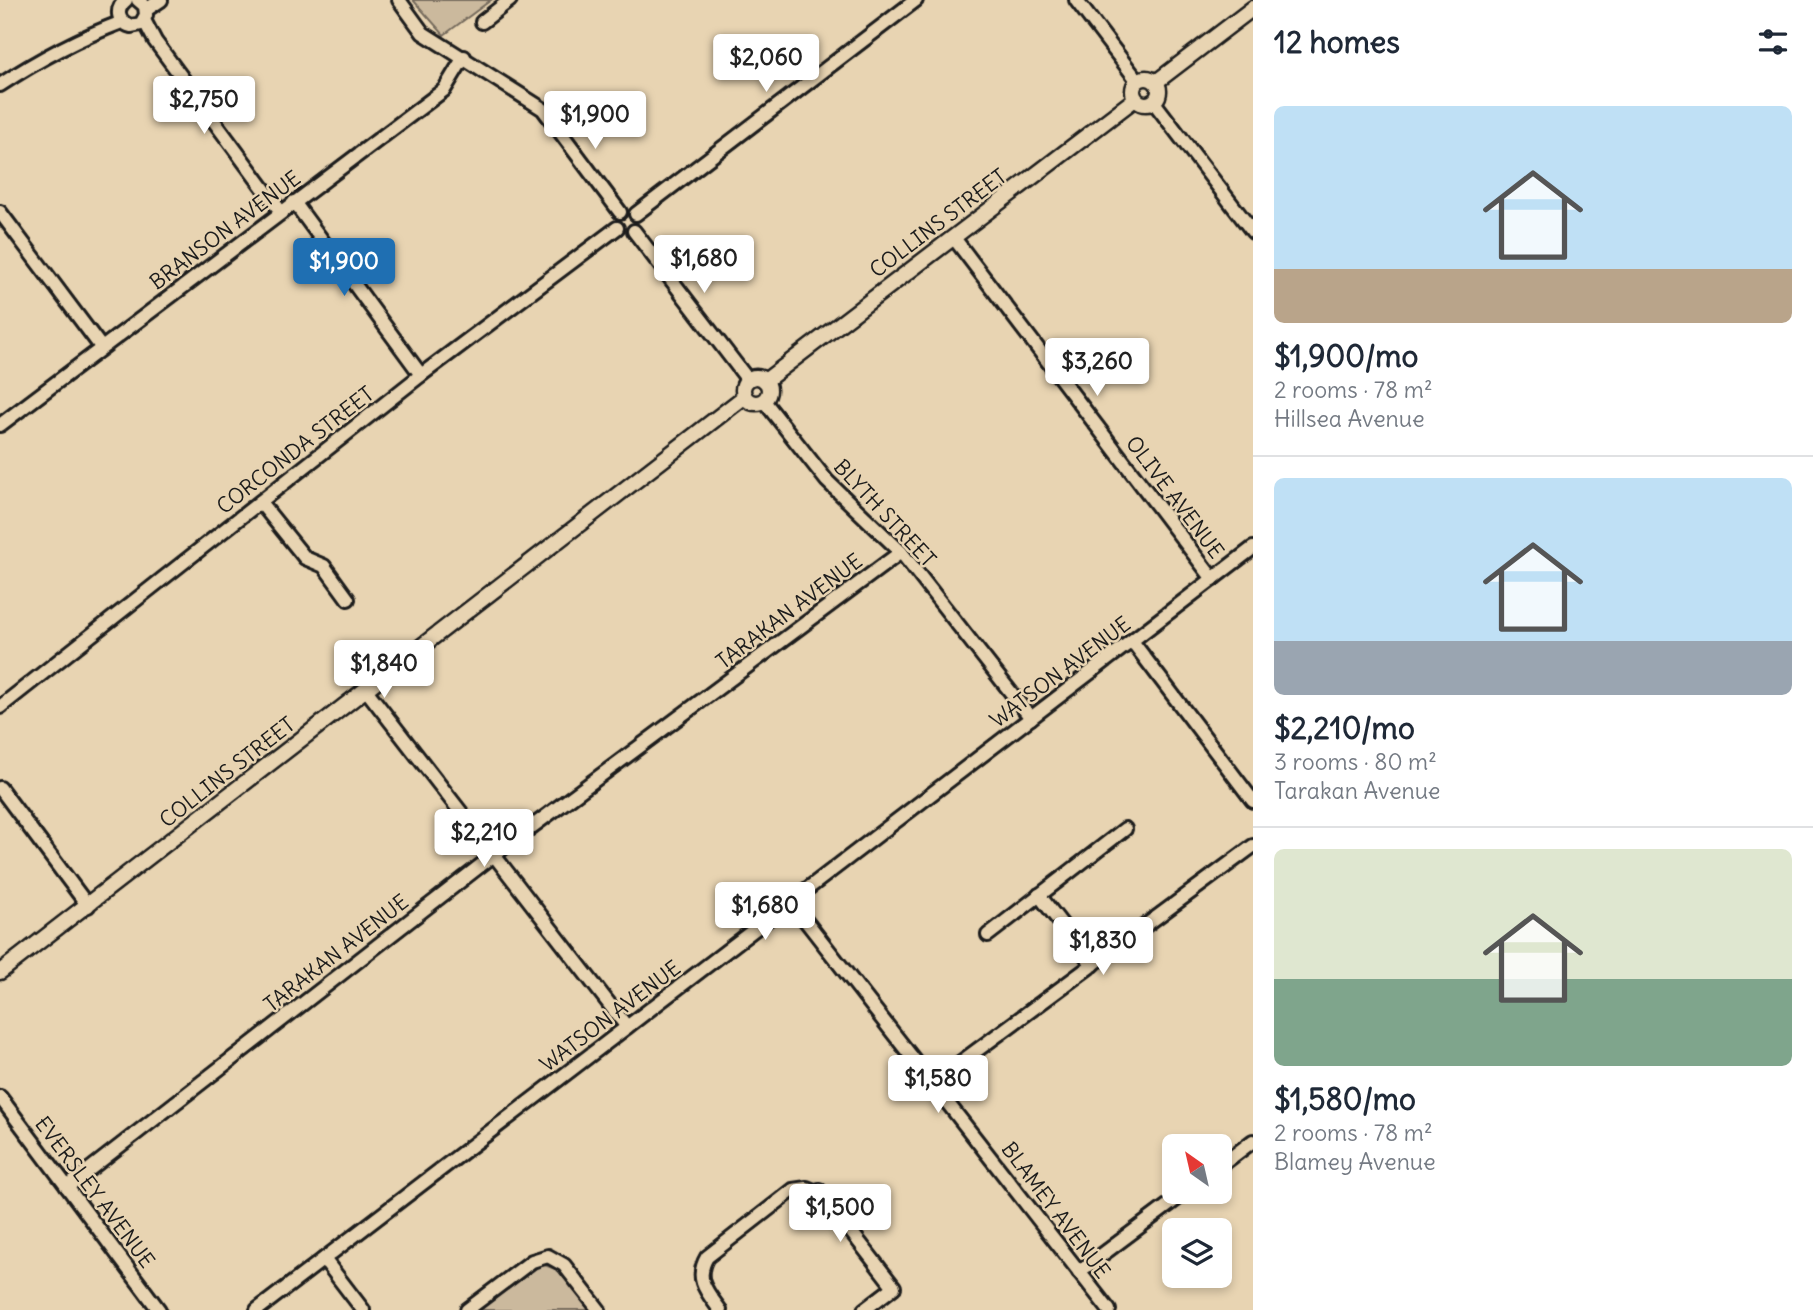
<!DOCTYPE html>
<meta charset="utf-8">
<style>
:root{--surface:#fff;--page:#f6f6f7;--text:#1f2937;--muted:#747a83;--line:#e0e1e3;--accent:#1f6fb2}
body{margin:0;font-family:Delius,sans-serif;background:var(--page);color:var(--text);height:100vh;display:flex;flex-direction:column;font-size:26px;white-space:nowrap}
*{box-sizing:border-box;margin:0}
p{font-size:23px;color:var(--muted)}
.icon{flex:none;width:38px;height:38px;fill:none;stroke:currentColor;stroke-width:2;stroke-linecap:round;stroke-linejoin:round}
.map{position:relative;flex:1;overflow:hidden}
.panel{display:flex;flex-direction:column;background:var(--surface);width:560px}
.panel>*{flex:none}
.needle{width:46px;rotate:326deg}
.controls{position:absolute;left:1162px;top:1134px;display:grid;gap:14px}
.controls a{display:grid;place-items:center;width:70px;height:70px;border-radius:10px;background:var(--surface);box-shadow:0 4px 10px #0003;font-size:35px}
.price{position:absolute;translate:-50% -60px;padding:0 16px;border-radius:7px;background:#fff;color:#222;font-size:23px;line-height:46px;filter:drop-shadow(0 2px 4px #0008)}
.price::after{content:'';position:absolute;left:50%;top:42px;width:21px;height:16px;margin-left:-10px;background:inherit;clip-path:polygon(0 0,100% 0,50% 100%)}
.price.active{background:var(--accent);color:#fff}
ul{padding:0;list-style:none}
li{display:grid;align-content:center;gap:14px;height:371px;padding:0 21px}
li+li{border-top:2px solid var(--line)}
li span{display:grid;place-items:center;height:217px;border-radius:10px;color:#555}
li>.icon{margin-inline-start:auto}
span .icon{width:126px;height:126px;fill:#fffc;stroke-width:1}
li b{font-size:30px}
h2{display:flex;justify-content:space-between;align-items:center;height:84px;padding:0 21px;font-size:30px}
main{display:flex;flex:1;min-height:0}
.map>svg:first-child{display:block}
.green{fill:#cbb99d;stroke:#746a5c;stroke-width:2}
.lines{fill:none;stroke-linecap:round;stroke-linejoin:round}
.minor-casing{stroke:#1c1c1c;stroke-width:18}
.tertiary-casing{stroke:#1c1c1c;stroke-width:19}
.minor{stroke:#e8d4b2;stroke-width:12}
.tertiary{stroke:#e8d4b2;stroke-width:14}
.labels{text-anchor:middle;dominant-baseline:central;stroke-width:5;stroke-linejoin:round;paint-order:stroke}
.street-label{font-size:21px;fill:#1c1c1c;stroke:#e8d4b2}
</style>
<main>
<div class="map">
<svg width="1253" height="1310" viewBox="0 0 1253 1310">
<rect width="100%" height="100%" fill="#e8d4b2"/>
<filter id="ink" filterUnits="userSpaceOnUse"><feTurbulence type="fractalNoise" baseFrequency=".0143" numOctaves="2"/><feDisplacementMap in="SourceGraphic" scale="14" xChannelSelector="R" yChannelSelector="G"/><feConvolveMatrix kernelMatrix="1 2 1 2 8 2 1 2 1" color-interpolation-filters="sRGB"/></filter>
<g filter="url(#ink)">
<!-- green -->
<g class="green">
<polygon points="413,0 491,0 444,35"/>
<polygon points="542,1264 558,1270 590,1310 479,1310"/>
</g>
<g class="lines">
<defs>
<g id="minor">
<path d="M 126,0 C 115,9 117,22 131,26 L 141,24 L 146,15 L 145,6 L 138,0"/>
<polyline points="399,0 423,33 543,109 620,212"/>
<polyline points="1076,0 1137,80"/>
<polyline points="146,10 161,0"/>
<polyline points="144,20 155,41 281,212"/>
<polyline points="482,22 510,0"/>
<path d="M 0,85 C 38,60 79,38 122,22"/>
<polyline points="1153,101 1253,232"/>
<polyline points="294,202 421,375"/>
<polyline points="0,212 101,347"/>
<polyline points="636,214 916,0"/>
<polyline points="634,231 748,380"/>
<polyline points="954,238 1213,579"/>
<polyline points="764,401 827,481 901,552 1031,718"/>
<polyline points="0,425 444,90 464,57"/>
<polyline points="260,502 305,558 324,566 348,599"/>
<polyline points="1132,641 1253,801"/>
<polyline points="367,691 627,1027"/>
<polyline points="0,707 421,375 617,228"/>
<polyline points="0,788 88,906"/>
<polyline points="1039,895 1093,965"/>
<polyline points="791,902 1109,1310"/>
<polyline points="988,935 1125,829"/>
<polyline points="934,1082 1253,846"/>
<polyline points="0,1097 159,1310"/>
<polyline points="1220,1166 1253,1141"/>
<polyline points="67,1187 494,855 901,552"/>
<polyline points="819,1190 894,1287 864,1310"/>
<polyline points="324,1259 363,1310"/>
<polyline points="1079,1272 1186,1192"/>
<polyline points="257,1310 1253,548"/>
<polyline points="467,1310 532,1261 548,1256 564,1265 599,1310"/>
<path d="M 720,1310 C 707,1292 694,1279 707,1257 L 793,1190 L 807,1188 L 822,1194"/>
</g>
<g id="tertiary">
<circle cx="1146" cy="91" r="13"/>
<polyline points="1156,82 1253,8"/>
<circle cx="756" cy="390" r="13"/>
<polyline points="765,381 1135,99"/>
<polyline points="0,972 744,397"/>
</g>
</defs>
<!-- minor casing -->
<use href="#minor" class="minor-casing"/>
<!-- tertiary casing -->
<use href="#tertiary" class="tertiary-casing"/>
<!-- minor -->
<use href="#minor" class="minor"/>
<!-- tertiary -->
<use href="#tertiary" class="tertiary"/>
</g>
</g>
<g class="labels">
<!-- street labels -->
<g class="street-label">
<text transform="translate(938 223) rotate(-37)">COLLINS STREET</text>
<text transform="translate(225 230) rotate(-37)">BRANSON AVENUE</text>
<text transform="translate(295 450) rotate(-38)">CORCONDA STREET</text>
<text transform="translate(1175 497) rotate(53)">OLIVE AVENUE</text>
<text transform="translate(885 513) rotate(47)">BLYTH STREET</text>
<text transform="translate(789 611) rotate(-37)">TARAKAN AVENUE</text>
<text transform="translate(1060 672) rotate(-37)">WATSON AVENUE</text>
<text transform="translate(227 772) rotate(-38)">COLLINS STREET</text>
<text transform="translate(336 953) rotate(-38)">TARAKAN AVENUE</text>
<text transform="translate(610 1016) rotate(-37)">WATSON AVENUE</text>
<text transform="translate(95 1192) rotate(53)">EVERSLEY AVENUE</text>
<text transform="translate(1056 1210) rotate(53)">BLAMEY AVENUE</text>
</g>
</g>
</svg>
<div class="controls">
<a><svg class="needle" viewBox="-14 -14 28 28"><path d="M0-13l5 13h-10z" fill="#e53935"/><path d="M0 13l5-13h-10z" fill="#747a83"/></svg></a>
<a><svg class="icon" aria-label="layers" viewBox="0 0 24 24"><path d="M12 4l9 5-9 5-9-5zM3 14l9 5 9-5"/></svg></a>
</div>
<b class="price" style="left:766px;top:94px">$2,060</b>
<b class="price" style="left:204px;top:136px">$2,750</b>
<b class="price" style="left:595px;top:151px">$1,900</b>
<b class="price" style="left:704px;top:295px">$1,680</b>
<b class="price active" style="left:344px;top:298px">$1,900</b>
<b class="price" style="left:1097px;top:398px">$3,260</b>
<b class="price" style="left:384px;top:700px">$1,840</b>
<b class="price" style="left:484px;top:869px">$2,210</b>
<b class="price" style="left:765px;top:942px">$1,680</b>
<b class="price" style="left:1103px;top:977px">$1,830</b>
<b class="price" style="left:938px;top:1115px">$1,580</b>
<b class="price" style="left:840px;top:1244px">$1,500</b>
</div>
<section class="panel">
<h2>12 homes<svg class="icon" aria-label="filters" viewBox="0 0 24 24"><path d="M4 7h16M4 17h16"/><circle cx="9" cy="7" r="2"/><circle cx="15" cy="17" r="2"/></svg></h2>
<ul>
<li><span style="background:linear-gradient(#bfe0f5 75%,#b9a48a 0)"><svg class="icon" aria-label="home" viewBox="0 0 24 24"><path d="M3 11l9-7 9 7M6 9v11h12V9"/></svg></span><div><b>$1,900/mo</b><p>2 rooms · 78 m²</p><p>Hillsea Avenue</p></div></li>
<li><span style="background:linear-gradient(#bfe0f5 75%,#9aa5b1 0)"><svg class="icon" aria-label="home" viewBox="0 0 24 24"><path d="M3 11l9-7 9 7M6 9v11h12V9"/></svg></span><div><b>$2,210/mo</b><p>3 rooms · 80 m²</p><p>Tarakan Avenue</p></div></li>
<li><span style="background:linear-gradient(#dfe7d0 60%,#7fa58c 0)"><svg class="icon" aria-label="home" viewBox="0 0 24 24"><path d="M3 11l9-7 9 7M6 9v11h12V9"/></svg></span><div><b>$1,580/mo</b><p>2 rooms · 78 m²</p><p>Blamey Avenue</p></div></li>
</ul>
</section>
</main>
